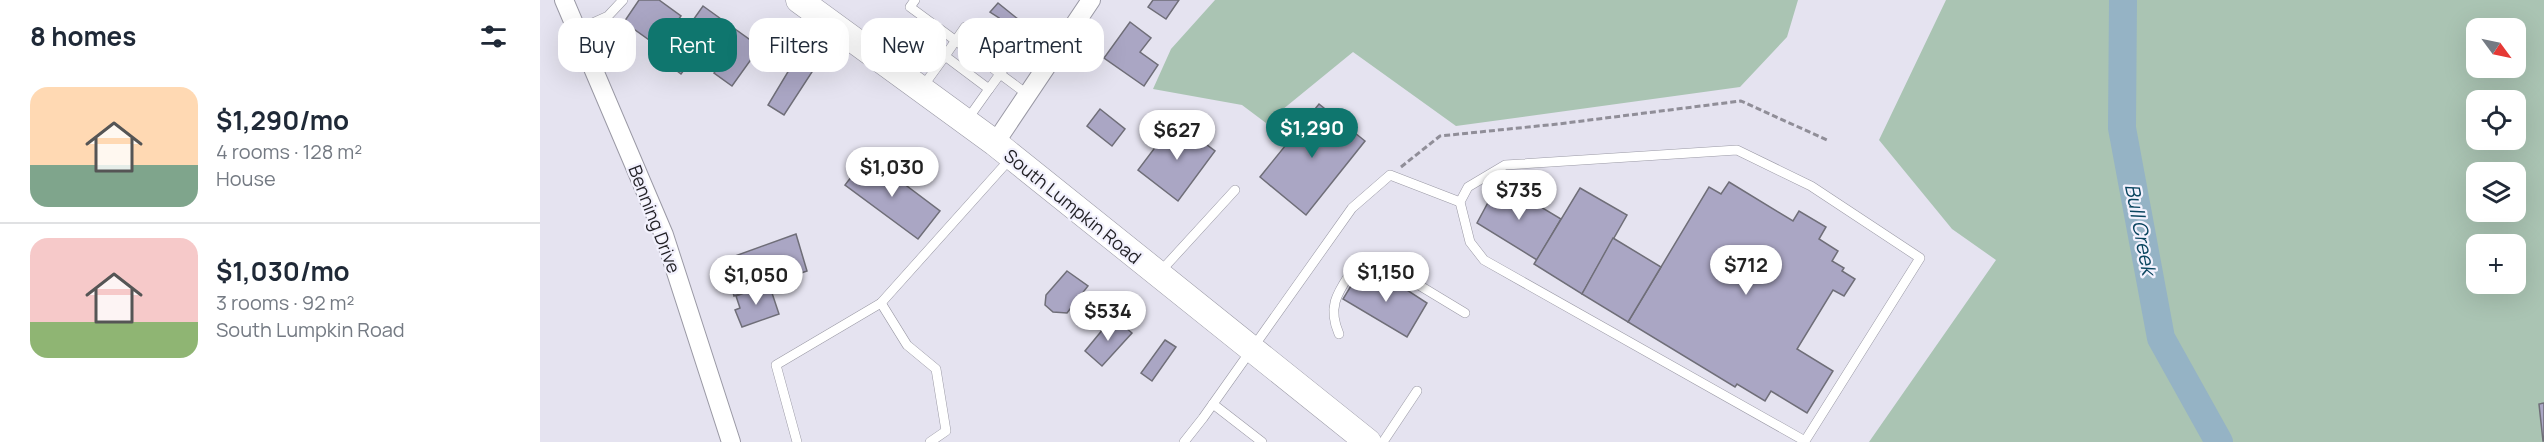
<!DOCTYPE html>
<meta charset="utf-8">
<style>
:root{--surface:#fff;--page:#f6f6f7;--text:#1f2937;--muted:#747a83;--line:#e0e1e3;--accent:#0f766e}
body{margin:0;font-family:Manrope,sans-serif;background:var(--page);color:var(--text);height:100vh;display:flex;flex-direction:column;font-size:22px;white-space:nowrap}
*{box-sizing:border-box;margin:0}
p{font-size:20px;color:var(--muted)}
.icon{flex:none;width:33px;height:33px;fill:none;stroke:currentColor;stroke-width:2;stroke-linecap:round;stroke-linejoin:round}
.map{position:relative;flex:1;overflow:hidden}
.side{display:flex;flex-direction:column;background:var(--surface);width:540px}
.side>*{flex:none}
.top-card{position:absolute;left:18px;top:18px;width:570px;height:54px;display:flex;gap:12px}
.needle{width:39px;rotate:123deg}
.fabs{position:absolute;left:1926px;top:18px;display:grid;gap:12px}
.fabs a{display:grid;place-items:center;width:60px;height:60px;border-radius:12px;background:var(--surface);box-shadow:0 6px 24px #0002;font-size:30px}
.price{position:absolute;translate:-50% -51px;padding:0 14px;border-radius:21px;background:#fff;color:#222;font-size:20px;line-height:39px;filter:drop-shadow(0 2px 3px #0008)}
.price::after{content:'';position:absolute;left:50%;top:36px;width:18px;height:14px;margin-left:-9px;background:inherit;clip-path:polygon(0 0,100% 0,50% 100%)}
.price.on{background:var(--accent);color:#fff}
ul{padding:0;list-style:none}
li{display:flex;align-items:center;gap:18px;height:150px;padding:0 30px}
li+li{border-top:2px solid var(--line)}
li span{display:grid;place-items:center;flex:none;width:168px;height:120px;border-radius:18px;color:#555}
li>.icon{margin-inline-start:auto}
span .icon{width:72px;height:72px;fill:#fffc;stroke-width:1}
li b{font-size:26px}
h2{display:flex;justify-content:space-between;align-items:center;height:72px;padding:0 30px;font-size:26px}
.pill{padding:0 21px;border-radius:18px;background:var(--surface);box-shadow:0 6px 24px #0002;font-size:21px;line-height:54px}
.pill.on{background:var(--accent);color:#fff}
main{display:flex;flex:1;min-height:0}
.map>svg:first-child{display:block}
.green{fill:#aac4b3;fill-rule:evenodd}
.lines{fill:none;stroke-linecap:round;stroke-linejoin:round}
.river{stroke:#95b3c5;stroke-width:28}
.building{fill:#aaa6c4;stroke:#6f6e78;stroke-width:1.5}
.service-casing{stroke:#9a99a5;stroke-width:10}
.minor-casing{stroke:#9a99a5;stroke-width:20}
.secondary-casing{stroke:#9a99a5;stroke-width:27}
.path{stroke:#908e98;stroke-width:3;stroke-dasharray:6 3;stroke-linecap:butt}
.service{stroke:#fff;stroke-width:9}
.minor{stroke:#fff;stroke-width:18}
.secondary{stroke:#fff;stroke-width:26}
.labels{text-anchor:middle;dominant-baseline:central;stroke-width:4.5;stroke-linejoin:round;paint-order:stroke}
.street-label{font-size:18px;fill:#201f24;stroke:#f2f1fd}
.water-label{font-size:20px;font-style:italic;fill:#0a455f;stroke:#f2f1fd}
</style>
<main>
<section class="side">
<h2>8 homes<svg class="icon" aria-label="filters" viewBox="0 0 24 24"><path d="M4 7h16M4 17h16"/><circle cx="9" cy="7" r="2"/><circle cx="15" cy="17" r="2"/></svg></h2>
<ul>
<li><span style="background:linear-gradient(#ffd9b3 65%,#7fa58c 0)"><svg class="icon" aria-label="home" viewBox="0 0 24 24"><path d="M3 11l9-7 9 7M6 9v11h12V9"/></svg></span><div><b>$1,290/mo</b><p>4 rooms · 128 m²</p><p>House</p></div></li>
<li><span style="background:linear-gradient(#f6c9c9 70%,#8fb573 0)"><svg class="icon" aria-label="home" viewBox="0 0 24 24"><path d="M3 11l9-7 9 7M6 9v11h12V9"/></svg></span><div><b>$1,030/mo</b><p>3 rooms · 92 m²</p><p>South Lumpkin Road</p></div></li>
</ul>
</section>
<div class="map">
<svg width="2004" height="442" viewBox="0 0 2004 442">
<rect width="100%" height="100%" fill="#e5e3f0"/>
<!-- green -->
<g class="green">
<polygon points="675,0 1258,0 1247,37 1200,87 916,126 813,52 726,123 702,105 613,89 631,49"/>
<path d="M 1406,0 L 2004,0 L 2004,442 L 1329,442 L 1456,260 L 1412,229 L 1339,140 ZM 1936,28 L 1976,28 L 1976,68 L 1936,68 ZM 1936,100 L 1976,100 L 1976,140 L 1936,140 ZM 1936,172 L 1976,172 L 1976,212 L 1936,212 ZM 1936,244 L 1976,244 L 1976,284 L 1936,284 Z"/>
</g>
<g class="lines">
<!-- river -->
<polyline class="river" points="1583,0 1582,128 1621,338 1679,442"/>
</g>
<!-- building -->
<g class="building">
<polygon points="99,0 119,0 141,16 119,47 84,22"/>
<polygon points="613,0 639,0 626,19 608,7"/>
<polygon points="458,3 489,28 469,54 444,35 459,18 450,12"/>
<polygon points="163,6 220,47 192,86 174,73 192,48 172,33 141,74 124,61"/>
<polygon points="590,22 611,38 600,52 618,65 604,86 564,58"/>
<polygon points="255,60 272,72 244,115 228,105"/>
<polygon points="779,104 825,141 766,215 720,177"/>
<polygon points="560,109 585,129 572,146 547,126"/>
<polygon points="635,121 675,151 638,201 598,170"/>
<polygon points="327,156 400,211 378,239 305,185"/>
<polygon points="959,182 1021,219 997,260 937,223"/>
<polygon points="1189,182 1253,221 1259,211 1286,227 1279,239 1298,251 1292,261 1304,268 1302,271 1315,279 1304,296 1293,290 1257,349 1293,371 1267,413 1231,391 1225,401 1197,384 1195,387 1088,322 1169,187 1181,194"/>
<polygon points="1040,188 1087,215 1042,294 994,264"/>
<polygon points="256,234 267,271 194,296 184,260"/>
<polygon points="1073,238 1121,267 1088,322 1042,294"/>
<polygon points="527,271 548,286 527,313 513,312 505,305 506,295"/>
<polygon points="820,271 843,285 847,277 887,303 867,337 803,299"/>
<polygon points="229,284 239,314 202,327 195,310 200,308 196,296"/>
<polygon points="573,317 592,333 562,366 545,351"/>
<polygon points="625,340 636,347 612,381 601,373"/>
<polygon points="2004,403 2004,441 2003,441 1999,404"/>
</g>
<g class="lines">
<defs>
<g id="service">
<polyline points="375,0 370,7 431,52"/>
<polyline points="37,30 68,16 83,0"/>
<polyline points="405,56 425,27 442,39"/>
<polyline points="449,65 460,74 470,60 459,52"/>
<polyline points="381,89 405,56 449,89 427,120"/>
<polyline points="449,89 460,74 487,94"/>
<polygon points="1197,150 1271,186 1380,258 1265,441 944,260 930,242 920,202 928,187 965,165"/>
<polyline points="620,272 695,190"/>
<polyline points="341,303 367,345 396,369 406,431 390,442"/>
<path d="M 799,334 C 785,302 802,288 818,261 L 844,264 L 925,313"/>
<polyline points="673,404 722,442"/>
<polyline points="257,442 236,365 341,303 470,159"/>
<polyline points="644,442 663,418 812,208 850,175 920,202"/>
<polyline points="843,442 877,391"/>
</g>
<g id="minor">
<polyline points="24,0 124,235 191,442"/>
<polyline points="455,143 551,0"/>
</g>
<polyline id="secondary" points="259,0 455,143 828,442"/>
</defs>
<!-- service casing -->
<use href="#service" class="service-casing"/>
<!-- minor casing -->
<use href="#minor" class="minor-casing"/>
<!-- secondary casing -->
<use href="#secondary" class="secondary-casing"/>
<!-- path -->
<polyline class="path" points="861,167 900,136 1018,124 1201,101 1287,140"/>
<!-- service -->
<use href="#service" class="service"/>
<!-- minor -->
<use href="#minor" class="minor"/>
<!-- secondary -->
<use href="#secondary" class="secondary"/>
</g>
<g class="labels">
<!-- street labels -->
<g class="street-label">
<text transform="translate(533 206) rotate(39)">South Lumpkin Road</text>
<text transform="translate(115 219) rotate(69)">Benning Drive</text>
</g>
<!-- water labels -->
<g class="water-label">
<text transform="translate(1601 229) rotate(79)">Bull Creek</text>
</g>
</g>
</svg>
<div class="fabs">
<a><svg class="needle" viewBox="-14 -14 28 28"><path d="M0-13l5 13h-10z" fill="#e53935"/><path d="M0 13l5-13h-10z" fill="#747a83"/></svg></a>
<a><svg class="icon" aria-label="locate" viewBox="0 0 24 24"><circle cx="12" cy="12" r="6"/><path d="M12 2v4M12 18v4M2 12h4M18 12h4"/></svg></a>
<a><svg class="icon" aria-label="layers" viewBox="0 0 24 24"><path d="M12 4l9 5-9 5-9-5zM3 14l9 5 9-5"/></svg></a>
<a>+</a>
</div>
<b class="price on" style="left:772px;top:159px">$1,290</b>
<b class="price" style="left:637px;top:161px">$627</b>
<b class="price" style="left:352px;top:198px">$1,030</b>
<b class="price" style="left:979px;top:221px">$735</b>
<b class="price" style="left:1206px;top:296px">$712</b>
<b class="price" style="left:846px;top:303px">$1,150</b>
<b class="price" style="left:216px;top:306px">$1,050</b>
<b class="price" style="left:568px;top:342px">$534</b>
<div class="top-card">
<a class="pill">Buy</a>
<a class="pill on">Rent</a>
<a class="pill">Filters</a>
<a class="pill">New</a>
<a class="pill">Apartment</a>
</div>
</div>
</main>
